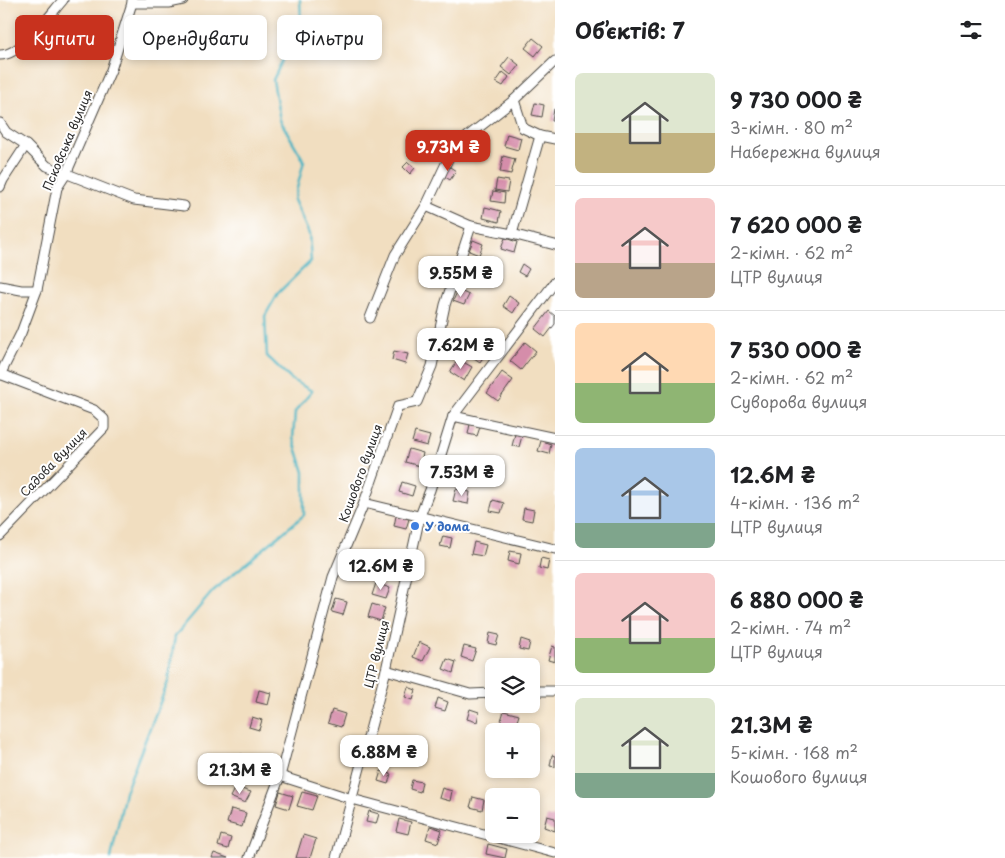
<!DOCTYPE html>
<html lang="uk">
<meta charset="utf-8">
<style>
:root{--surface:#fff;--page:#f6f6f6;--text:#202124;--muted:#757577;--line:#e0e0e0;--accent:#c8321e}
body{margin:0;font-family:"Playpen Sans",sans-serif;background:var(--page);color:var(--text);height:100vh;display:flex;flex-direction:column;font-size:19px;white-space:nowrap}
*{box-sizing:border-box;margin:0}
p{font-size:16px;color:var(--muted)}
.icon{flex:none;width:28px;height:28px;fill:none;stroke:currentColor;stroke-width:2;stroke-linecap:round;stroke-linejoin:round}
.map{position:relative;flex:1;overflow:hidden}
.sheet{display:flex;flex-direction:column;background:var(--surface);width:450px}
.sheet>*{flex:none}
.top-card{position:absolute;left:15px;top:15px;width:465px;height:45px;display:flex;gap:10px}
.controls{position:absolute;left:485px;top:658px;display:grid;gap:10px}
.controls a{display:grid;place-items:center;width:55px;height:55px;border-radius:8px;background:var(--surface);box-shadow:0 2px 8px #0003;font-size:25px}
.price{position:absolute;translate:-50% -42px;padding:0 11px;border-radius:10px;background:#fff;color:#222;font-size:16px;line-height:32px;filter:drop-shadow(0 1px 2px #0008)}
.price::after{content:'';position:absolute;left:50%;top:30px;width:15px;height:11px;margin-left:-8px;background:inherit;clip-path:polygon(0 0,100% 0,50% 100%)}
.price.active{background:var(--accent);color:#fff}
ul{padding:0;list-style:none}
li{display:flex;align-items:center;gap:15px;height:125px;padding:0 20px}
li+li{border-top:1px solid var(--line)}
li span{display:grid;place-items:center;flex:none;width:140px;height:100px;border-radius:8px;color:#555}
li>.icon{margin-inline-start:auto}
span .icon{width:60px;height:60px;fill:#fffc;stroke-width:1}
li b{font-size:21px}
h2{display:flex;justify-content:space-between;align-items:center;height:60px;padding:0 20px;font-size:21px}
.pill{padding:0 18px;border-radius:8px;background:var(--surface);box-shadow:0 2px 8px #0003;font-size:18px;line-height:45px}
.pill.active{background:var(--accent);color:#fff}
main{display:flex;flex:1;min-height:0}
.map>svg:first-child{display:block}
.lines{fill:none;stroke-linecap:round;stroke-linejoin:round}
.stream{stroke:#47b4c2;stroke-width:2.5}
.building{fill:#d58daa}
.minor-casing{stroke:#494641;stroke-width:11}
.minor{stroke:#fff;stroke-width:9}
.shop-dot{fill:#3f7fe0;stroke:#fff;stroke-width:2}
.labels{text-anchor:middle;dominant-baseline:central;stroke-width:4;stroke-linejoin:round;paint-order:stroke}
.street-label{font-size:12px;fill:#2b2b2b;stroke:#fff}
.shop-label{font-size:12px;font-weight:bold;fill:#366cbe;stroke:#fff;text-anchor:start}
</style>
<main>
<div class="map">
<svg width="555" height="858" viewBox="0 0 555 858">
<rect width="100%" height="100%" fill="#fff"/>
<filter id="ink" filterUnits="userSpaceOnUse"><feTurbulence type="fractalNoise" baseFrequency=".02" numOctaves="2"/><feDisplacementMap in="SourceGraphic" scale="10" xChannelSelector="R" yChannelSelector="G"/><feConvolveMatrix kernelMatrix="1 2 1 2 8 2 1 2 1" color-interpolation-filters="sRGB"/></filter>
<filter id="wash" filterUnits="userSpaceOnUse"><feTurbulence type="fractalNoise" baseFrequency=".0096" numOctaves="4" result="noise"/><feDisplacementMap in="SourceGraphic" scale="20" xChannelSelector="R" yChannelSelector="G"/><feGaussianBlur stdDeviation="1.12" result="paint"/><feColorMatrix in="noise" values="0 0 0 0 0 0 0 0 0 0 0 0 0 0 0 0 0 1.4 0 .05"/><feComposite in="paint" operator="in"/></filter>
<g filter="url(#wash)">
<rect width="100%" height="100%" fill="#f1dec0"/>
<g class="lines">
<!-- stream -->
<polyline class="stream" points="111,858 125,792 168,682 175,636 213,591 304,515 304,472 293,438 295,412 312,391 292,380 267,356 265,316 278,293 311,261 309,234 294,200 304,161 280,120 273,80 301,21 300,0"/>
</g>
<g id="blocks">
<!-- building -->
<g class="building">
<polygon points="533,38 543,46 535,56 525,48"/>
<polygon points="509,57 519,65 511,75 501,67"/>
<polygon points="503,72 509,77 503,86 496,82"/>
<polygon points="535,103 544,105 542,117 532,115"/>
<polygon points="554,109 555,109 555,121 552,121"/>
<polygon points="507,134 521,138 518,150 504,146"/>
<polygon points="467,143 475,152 466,160 458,152"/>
<polygon points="415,146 422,152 414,160 408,154"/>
<polygon points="503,156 515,159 511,174 500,172"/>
<polygon points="408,162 415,168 410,174 403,167"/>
<polygon points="447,165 456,171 450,180 441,174"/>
<polygon points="497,179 509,181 507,192 495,190"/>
<polygon points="493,191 505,193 504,203 491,201"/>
<polygon points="485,207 501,211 499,222 483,218"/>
<polygon points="505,238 517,242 514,253 501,249"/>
<polygon points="473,240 483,244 479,255 469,251"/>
<polygon points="522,264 529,269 525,276 518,272"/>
<polygon points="458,290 469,295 464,305 453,301"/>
<polygon points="509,296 519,303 513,313 503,306"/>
<polygon points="549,311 555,316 555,324 545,337 535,329"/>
<polygon points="472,342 487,351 480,362 465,352"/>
<polygon points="525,342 536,351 521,370 510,361"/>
<polygon points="394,351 408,354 405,364 392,360"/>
<polygon points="458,359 472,367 464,381 450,372"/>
<polygon points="502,372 513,380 498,401 487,393"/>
<polygon points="470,424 480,427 477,436 468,434"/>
<polygon points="415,432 430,436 427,446 412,442"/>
<polygon points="515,434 522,436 519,447 512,446"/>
<polygon points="541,441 551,444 549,454 538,451"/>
<polygon points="409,449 423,453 420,466 405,462"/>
<polygon points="402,482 415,486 412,496 399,492"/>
<polygon points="456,489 470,492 468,504 453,501"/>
<polygon points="493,500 504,503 501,513 490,511"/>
<polygon points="524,508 534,510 532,521 522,519"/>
<polygon points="396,516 409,519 406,529 394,526"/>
<polygon points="443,536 452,538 450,548 440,546"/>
<polygon points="474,542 486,545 483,556 471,554"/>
<polygon points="510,551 521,553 519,564 508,561"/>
<polygon points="349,554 363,559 360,569 346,564"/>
<polygon points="541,558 549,560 547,570 539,568"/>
<polygon points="381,562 395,565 392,576 378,572"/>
<polygon points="376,583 390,588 386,599 372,595"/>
<polygon points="336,599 347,602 343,615 332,612"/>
<polygon points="372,604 385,608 381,621 368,617"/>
<polygon points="490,633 499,635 496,645 488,643"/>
<polygon points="521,639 530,642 528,651 519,649"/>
<polygon points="419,642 430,647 423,661 413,657"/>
<polygon points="464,646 476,649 472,661 461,657"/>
<polygon points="552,646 555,647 555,662 548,660"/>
<polygon points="447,659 456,662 453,673 443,669"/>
<polygon points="408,687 416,690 413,700 405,697"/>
<polygon points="259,690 271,693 268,705 256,702"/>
<polygon points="438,698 448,702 445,711 435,708"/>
<polygon points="470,709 479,712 477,722 467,719"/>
<polygon points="332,710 345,714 341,727 328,723"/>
<polygon points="504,711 519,715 514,731 498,730"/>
<polygon points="252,717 262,720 259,730 249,727"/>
<polygon points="241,754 252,757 249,768 237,765"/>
<polygon points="552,755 555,756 555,767 550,766"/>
<polygon points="381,771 391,774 388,784 378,781"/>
<polygon points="412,780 422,782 420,792 410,789"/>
<polygon points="235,787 251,792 245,803 230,797"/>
<polygon points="442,788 452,791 450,801 439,798"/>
<polygon points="280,792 293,796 289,809 276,805"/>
<polygon points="302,792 317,796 312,810 297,806"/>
<polygon points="473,797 484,800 482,810 470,807"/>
<polygon points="231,809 246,813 242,827 227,823"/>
<polygon points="369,811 379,814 376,824 366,822"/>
<polygon points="547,816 555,818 555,831 544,827"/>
<polygon points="399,819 411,822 408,834 396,831"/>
<polygon points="430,826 442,830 438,843 426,839"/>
<polygon points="221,835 231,838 228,849 218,846"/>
<polygon points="303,835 316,839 310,858 296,858"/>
<polygon points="488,844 507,849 505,858 486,854"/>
<polygon points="214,853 228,858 212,858"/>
</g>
</g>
</g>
<g filter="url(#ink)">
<use href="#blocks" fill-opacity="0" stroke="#494641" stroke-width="1"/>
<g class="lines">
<defs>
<g id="minor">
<polyline points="132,3 169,3 183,0"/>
<path d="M 0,55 C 22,55 49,16 63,0"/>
<polyline points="514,100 523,128 540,136 555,139"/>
<polyline points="0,123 6,132 26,145 47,166 134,200 184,206"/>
<polyline points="0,187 3,180 26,145"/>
<polyline points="426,206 471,226 512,234 555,245"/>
<polyline points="512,234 540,136"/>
<polyline points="0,286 21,290 37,290"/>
<polyline points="370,318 395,255 426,206 450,155 468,136 514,100 555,61"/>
<polyline points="0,374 94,410 104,419 104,428 0,536"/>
<polyline points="0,375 21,333 37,290 57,188 66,174 111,70 132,3 132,0"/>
<polyline points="453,416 555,438"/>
<polyline points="364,503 555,549"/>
<polyline points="386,670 470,694 494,693"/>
<polyline points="531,691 555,691"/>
<polyline points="280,776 352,799 555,853"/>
<polyline points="249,858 280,776 333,577 364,503 398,406 417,402 432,366 445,305 471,226"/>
<polyline points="336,858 386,670 420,516 430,490 453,416 555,282"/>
</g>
</defs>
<!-- minor casing -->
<use href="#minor" class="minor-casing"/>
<!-- minor -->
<use href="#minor" class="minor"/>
</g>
</g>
<!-- markers -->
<circle class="shop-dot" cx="415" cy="526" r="5"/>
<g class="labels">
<!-- street labels -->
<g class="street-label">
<text transform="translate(67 140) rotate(-67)">Псковська вулиця</text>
<text transform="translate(53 462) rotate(-46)">Садова вулиця</text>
<text transform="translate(360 473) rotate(-70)">Кошового вулиця</text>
<text transform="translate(376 654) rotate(-76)">ЦТР вулиця</text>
</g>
<!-- shop labels -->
<g class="shop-label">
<text x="425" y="526">У дома</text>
</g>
</g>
</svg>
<div class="controls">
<a><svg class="icon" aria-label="layers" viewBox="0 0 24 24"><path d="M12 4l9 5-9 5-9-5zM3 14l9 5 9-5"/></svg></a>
<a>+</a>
<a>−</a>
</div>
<b class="price active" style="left:448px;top:172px">9.73M ₴</b>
<b class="price" style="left:461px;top:298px">9.55M ₴</b>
<b class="price" style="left:461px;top:370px">7.62M ₴</b>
<b class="price" style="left:462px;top:497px">7.53M ₴</b>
<b class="price" style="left:381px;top:591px">12.6M ₴</b>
<b class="price" style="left:384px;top:777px">6.88M ₴</b>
<b class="price" style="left:240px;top:795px">21.3M ₴</b>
<div class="top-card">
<a class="pill active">Купити</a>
<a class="pill">Орендувати</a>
<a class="pill">Фільтри</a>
</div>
</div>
<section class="sheet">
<h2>Об’єктів: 7<svg class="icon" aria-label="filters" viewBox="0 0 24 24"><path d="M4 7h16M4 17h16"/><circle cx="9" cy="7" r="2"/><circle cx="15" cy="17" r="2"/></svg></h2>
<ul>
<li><span style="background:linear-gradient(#dfe7d0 60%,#c2b280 0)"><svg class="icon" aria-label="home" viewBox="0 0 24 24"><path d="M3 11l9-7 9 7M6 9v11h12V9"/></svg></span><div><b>9 730 000 ₴</b><p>3-кімн. · 80 m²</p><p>Набережна вулиця</p></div></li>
<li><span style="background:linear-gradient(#f6c9c9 65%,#b9a48a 0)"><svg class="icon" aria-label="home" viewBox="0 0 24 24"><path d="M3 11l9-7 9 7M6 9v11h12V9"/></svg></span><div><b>7 620 000 ₴</b><p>2-кімн. · 62 m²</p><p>ЦТР вулиця</p></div></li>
<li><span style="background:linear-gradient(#ffd9b3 60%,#8fb573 0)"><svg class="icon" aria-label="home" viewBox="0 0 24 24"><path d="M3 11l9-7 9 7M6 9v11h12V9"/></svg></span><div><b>7 530 000 ₴</b><p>2-кімн. · 62 m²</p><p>Суворова вулиця</p></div></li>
<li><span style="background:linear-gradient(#a9c7e8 75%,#7fa58c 0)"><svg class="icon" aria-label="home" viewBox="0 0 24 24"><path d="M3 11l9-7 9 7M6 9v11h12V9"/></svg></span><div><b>12.6M ₴</b><p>4-кімн. · 136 m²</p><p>ЦТР вулиця</p></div></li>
<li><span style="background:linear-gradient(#f6c9c9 65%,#8fb573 0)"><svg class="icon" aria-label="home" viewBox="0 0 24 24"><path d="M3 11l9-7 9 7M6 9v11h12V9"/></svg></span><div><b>6 880 000 ₴</b><p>2-кімн. · 74 m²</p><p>ЦТР вулиця</p></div></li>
<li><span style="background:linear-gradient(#dfe7d0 75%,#7fa58c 0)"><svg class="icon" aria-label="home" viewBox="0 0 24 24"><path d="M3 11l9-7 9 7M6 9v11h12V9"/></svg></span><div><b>21.3M ₴</b><p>5-кімн. · 168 m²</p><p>Кошового вулиця</p></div></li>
</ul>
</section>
</main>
